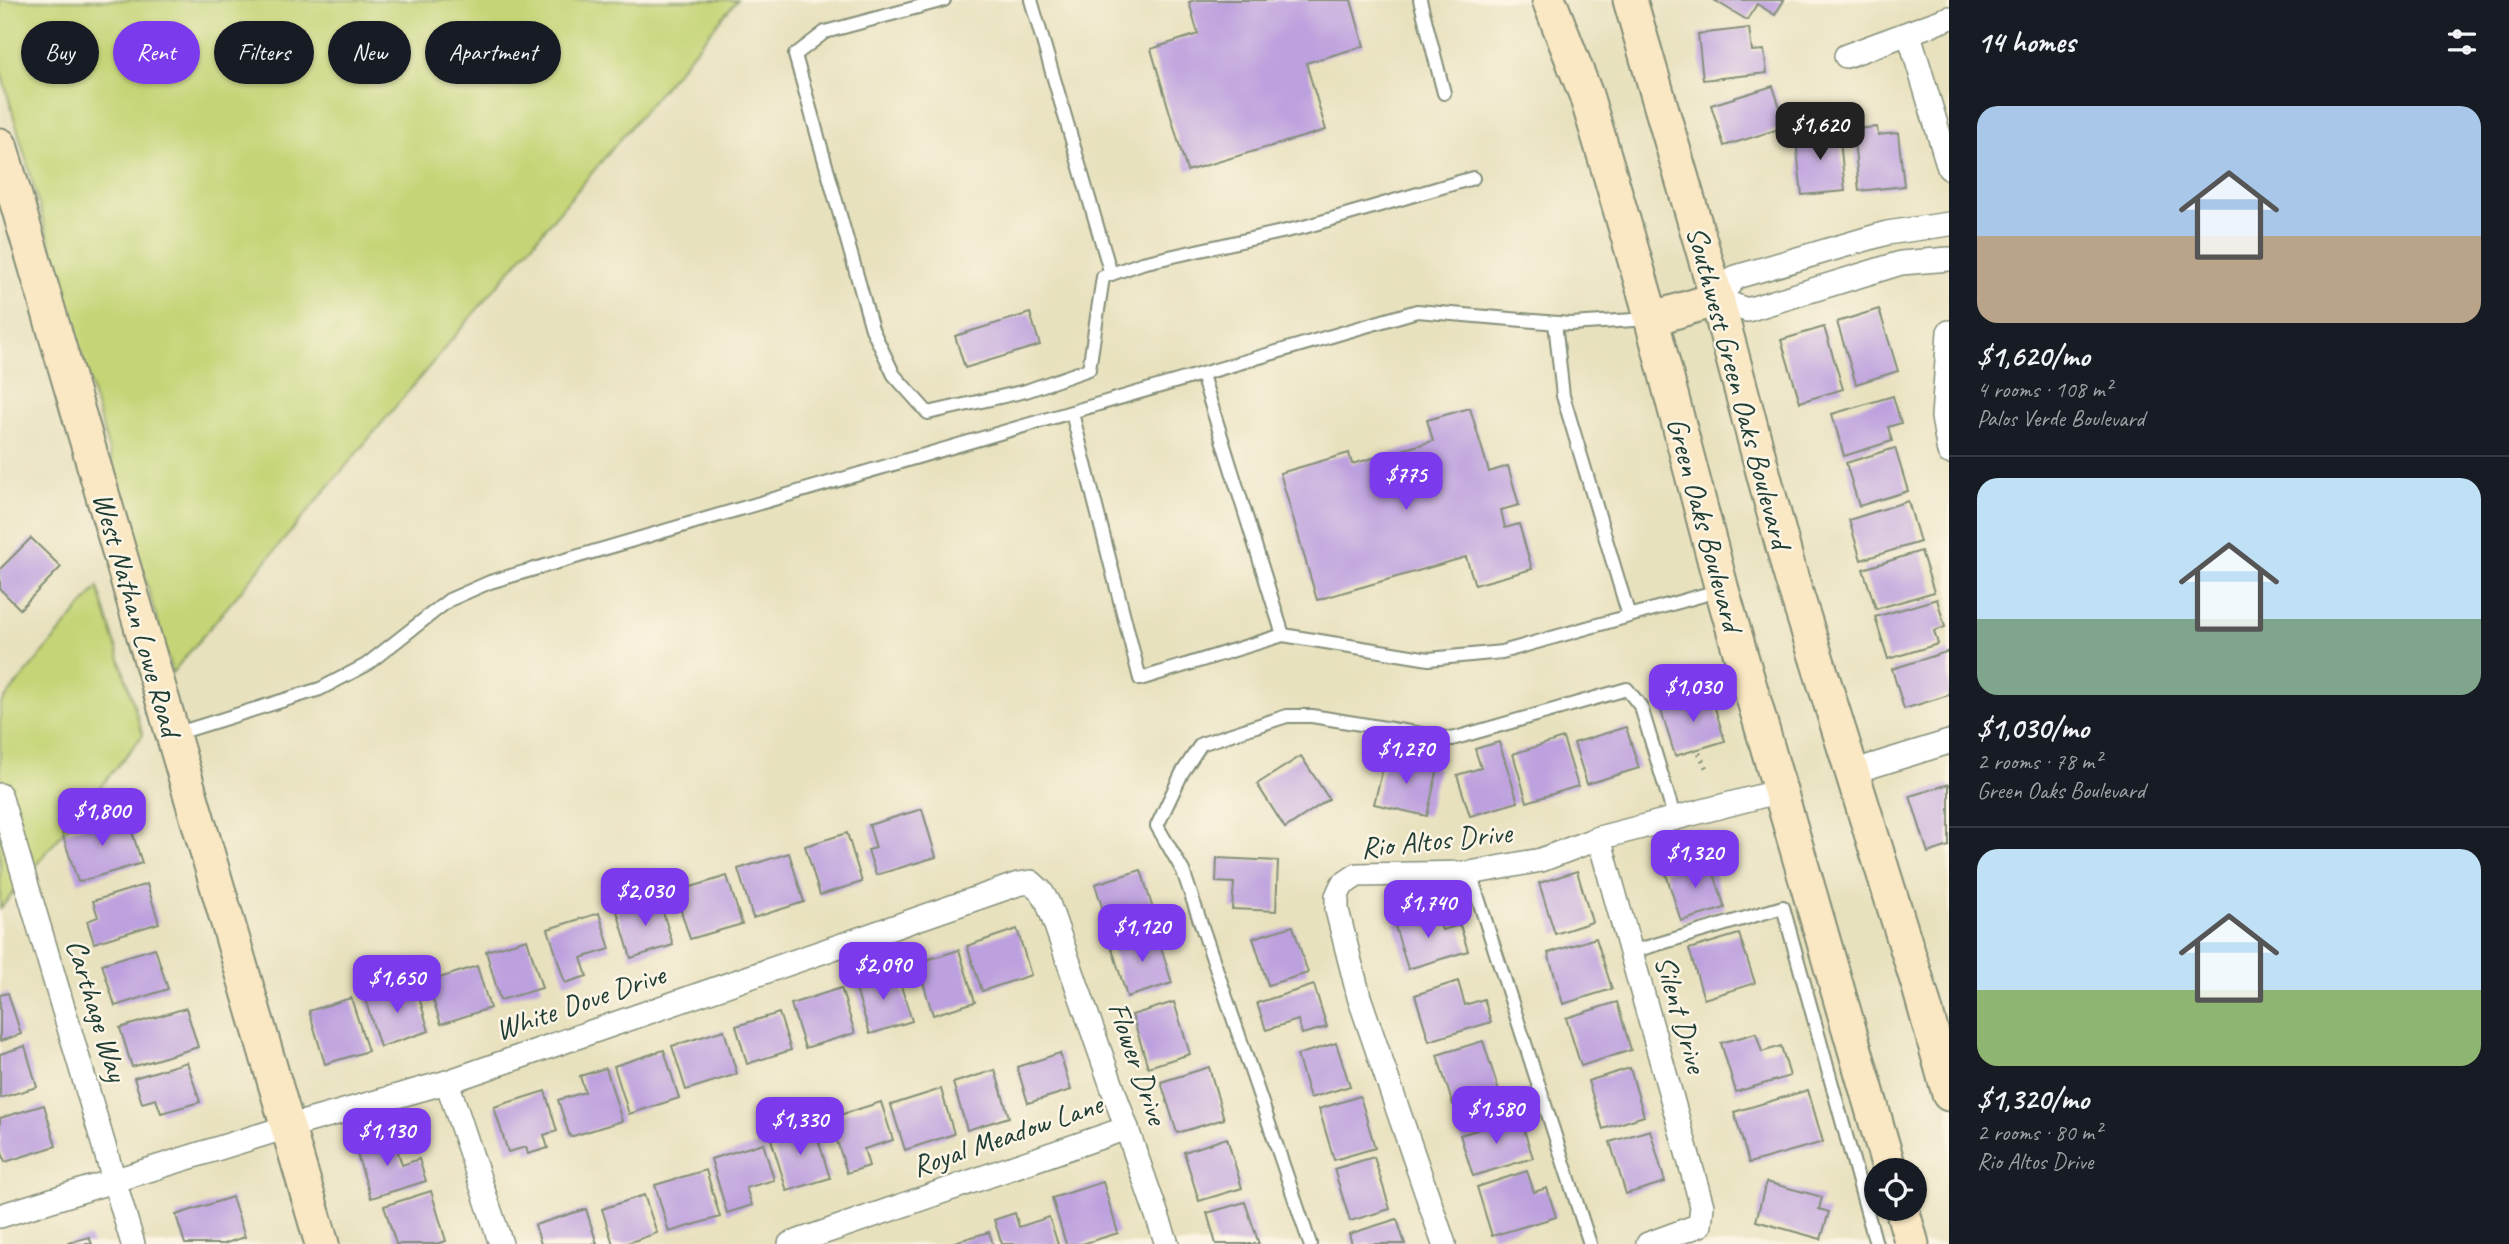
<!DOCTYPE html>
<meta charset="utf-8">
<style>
:root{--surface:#171b24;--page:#20242c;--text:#f1f3f6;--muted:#9ea1a6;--line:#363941;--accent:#7c3aed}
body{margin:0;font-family:Caveat,sans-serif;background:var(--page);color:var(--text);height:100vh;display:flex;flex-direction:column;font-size:26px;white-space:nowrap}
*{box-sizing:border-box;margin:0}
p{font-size:23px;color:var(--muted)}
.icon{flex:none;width:38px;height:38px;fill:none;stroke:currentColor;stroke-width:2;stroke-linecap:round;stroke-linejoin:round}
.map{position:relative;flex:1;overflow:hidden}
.drawer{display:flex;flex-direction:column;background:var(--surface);width:560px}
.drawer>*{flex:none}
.top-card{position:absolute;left:21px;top:21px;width:665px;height:63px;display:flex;gap:14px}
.controls{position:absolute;left:1864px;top:1158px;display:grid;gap:14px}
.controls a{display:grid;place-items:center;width:63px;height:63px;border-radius:50%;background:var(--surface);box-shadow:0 2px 5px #0004;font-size:35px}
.price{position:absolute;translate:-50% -60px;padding:0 16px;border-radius:14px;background:var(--accent);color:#fff;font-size:23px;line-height:46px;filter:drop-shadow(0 2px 4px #0008)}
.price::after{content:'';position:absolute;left:50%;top:42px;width:21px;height:16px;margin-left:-10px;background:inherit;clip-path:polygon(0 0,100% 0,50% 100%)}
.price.on{background:#222;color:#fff}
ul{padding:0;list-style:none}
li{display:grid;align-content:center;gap:14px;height:371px;padding:0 28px}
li+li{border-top:2px solid var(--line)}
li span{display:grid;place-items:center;height:217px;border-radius:21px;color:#555}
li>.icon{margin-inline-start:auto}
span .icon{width:126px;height:126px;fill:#fffc;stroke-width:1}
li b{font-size:30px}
h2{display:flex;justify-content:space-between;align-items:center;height:84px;padding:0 28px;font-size:30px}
.pill{padding:0 24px;border-radius:32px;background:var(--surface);box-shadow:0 2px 5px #0004;font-size:24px;line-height:63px}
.pill.on{background:var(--accent);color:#fff}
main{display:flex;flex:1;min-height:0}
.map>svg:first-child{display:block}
.green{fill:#c5d476;stroke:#728855;stroke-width:2}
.building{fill:#bda0de}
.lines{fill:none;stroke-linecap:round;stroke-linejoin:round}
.lane-casing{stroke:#848f79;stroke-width:16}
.street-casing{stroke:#848f79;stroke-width:26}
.secondary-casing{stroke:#848f79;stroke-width:37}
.path{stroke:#848f79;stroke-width:4.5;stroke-dasharray:2 5;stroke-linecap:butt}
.lane{stroke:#fff;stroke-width:12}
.street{stroke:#fff;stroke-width:23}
.secondary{stroke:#fae7c3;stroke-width:33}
.labels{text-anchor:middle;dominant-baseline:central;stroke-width:5;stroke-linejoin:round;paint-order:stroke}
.street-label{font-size:30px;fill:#1f3d34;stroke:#fcf5e5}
</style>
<main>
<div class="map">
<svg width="1949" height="1244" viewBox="0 0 1949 1244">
<rect width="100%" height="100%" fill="#fcf5e5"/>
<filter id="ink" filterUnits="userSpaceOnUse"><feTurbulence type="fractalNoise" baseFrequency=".0143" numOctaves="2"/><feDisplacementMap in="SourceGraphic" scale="14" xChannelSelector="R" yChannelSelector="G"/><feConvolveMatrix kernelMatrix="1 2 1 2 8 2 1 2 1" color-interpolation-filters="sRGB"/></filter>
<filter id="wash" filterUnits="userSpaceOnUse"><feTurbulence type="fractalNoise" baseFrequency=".00686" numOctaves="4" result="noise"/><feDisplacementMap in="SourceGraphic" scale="28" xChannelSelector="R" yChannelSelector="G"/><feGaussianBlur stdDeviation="1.57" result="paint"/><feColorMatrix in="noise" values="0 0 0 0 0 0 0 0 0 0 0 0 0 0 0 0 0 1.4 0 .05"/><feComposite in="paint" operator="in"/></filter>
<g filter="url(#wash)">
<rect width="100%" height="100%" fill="#e8e1be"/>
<!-- green -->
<g class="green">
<polygon points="0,0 737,0 172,673 0,68"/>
<polygon points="98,587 143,735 0,909 0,704"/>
</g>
<g id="blocks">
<!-- building -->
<g class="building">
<polygon points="1196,0 1351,0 1364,46 1306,63 1326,130 1187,171 1151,49 1198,34 1189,2"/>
<polygon points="1714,0 1784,0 1775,15 1757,4 1747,20"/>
<polygon points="1749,28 1752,51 1764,50 1767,73 1703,80 1698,34"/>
<polygon points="1773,86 1786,127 1724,146 1711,105"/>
<polygon points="1877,127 1878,135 1898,133 1904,186 1859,191 1853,129"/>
<polygon points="1839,129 1845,191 1802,195 1795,133"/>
<polygon points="1879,309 1898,371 1856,384 1837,322"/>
<polygon points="1030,313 1040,345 965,368 955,336"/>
<polygon points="1824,327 1843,389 1800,402 1781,340"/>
<polygon points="1893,396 1901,423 1888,427 1892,441 1844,456 1832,414"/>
<polygon points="1470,408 1489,472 1508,466 1519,505 1501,510 1505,528 1519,524 1532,569 1475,585 1466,557 1317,600 1280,473 1349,453 1352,464 1433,441 1427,420"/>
<polygon points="1895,448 1908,491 1859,506 1846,463"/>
<polygon points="1908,501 1920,542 1861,560 1849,520"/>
<polygon points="31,538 61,567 20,609 0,589 0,569"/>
<polygon points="1921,551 1934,592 1876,609 1863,569"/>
<polygon points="1937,599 1945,627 1934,631 1938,644 1888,659 1875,617"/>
<polygon points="1949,651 1949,695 1904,709 1892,669"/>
<polygon points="1710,692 1725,741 1675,756 1660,707"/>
<polygon points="1626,727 1639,768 1587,784 1574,743"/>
<polygon points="1563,738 1578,786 1527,802 1513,754"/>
<polygon points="1499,742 1518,802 1470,816 1457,775 1481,768 1475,749"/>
<polygon points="1301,756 1329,799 1285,828 1257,784"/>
<polygon points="1386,756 1438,768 1427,816 1374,804"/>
<polygon points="1949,784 1949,846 1928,853 1910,796"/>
<polygon points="922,809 936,857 876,875 868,850 876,848 869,825"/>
<polygon points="126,813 142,863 78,882 62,833"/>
<polygon points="847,833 862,882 820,895 805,846"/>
<polygon points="789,853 804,902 753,918 738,869"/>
<polygon points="1217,858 1278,861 1276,911 1232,909 1234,883 1216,882"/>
<polygon points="1709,858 1725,908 1681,921 1665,871"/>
<polygon points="1141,870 1156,919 1110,933 1095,884"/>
<polygon points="1577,871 1592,922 1555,934 1539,883"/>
<polygon points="727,876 742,924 690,939 675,892"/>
<polygon points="147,884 159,923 94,943 87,921 98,917 93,901"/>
<polygon points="659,899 673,945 631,958 617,911"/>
<polygon points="1435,910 1442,930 1460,925 1468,951 1408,969 1394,923"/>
<polygon points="599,913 610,949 581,958 587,976 565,983 548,929"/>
<polygon points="1293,926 1308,973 1268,985 1253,938"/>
<polygon points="1017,929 1031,975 982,991 967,946"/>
<polygon points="1156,931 1172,983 1127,997 1111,945"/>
<polygon points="1739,934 1755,983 1704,999 1689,949"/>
<polygon points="1596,938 1612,989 1563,1004 1548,953"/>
<polygon points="527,939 542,988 500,1000 486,951"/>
<polygon points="155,948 168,989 115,1006 102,964"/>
<polygon points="959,950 975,1002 933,1015 917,963"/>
<polygon points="477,966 490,1008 441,1024 427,982"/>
<polygon points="896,970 912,1021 870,1034 854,983"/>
<polygon points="1458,981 1465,1005 1484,999 1491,1022 1429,1041 1415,995"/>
<polygon points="415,984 429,1031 380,1047 365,999"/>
<polygon points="1314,985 1327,1027 1302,1034 1298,1020 1266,1030 1257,1003"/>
<polygon points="841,988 855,1033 805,1048 791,1004"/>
<polygon points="8,993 21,1034 0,1041 0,995"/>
<polygon points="351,998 368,1051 325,1064 309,1011"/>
<polygon points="1174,1002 1190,1054 1148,1067 1132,1015"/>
<polygon points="1617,1002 1631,1050 1581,1066 1566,1018"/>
<polygon points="186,1008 198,1047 132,1067 120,1028"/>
<polygon points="779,1013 791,1050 747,1064 736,1026"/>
<polygon points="724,1030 737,1074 686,1090 672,1046"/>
<polygon points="1756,1033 1762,1052 1781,1046 1790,1076 1736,1092 1721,1043"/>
<polygon points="1483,1041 1499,1091 1453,1105 1437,1055"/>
<polygon points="1336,1043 1350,1086 1310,1098 1297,1055"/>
<polygon points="25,1046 37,1087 0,1098 0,1054"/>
<polygon points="664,1050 679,1098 629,1114 614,1066"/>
<polygon points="1060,1053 1071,1090 1028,1103 1017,1067"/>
<polygon points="187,1062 200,1102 161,1113 156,1099 142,1103 134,1078"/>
<polygon points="1209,1067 1224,1119 1177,1133 1161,1082"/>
<polygon points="606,1068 622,1121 570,1137 558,1100 585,1092 580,1076"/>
<polygon points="1630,1068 1644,1116 1603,1129 1588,1081"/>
<polygon points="995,1070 1009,1117 967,1130 953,1083"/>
<polygon points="941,1089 954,1134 905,1150 891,1105"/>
<polygon points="1808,1090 1823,1142 1749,1163 1734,1112"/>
<polygon points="545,1091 557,1131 544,1135 548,1148 528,1154 526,1147 508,1152 494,1107"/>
<polygon points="1360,1096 1375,1148 1334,1160 1319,1109"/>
<polygon points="881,1102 893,1140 864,1149 869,1166 847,1173 830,1118"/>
<polygon points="44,1105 56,1146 5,1162 0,1145 0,1118"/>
<polygon points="1520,1117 1533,1158 1473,1176 1460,1135"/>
<polygon points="813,1123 830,1178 787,1191 770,1136"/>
<polygon points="1650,1130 1665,1182 1626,1194 1610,1142"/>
<polygon points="393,1136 402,1165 419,1159 426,1181 371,1198 355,1148"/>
<polygon points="1227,1138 1242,1188 1199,1201 1184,1152"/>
<polygon points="763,1143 774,1180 746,1188 752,1205 727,1213 711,1159"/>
<polygon points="1374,1157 1390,1209 1350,1221 1334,1169"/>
<polygon points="706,1170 720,1217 669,1232 655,1185"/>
<polygon points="1527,1171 1534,1192 1547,1188 1556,1217 1492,1236 1477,1187"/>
<polygon points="1103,1182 1118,1233 1082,1244 1066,1244 1052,1198"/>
<polygon points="1766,1182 1822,1197 1819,1209 1829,1212 1821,1239 1756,1221"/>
<polygon points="431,1191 446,1241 436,1244 396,1244 384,1206"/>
<polygon points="644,1195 657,1233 625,1244 613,1244 602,1209"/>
<polygon points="232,1197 245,1237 223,1244 185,1244 176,1215"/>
<polygon points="1245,1202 1259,1244 1216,1244 1207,1213"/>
<polygon points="586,1209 597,1244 541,1244 535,1225"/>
<polygon points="1015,1213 1019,1227 1049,1217 1058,1244 1002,1244 994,1220"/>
<polygon points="1397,1219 1405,1244 1352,1244 1349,1234"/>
<polygon points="989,1232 993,1244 951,1244 951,1243"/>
<polygon points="89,1237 92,1244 68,1244 68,1243"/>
</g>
</g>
</g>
<g filter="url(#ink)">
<use href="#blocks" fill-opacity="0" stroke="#848f79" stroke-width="2"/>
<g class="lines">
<defs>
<g id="lane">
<polyline points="944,0 825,32 795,55 872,329 894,375 928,413 1026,391 1089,369 1103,277 1142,263 1304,227 1473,178"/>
<polyline points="1031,0 1111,274"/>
<polyline points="1420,0 1444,93"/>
<polyline points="1555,323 1563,396 1629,616"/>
<polyline points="1202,375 1283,635"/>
<polyline points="1072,413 1140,679 1283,635 1429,659 1502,652 1721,590"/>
<polyline points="175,734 320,689 366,665 449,600 490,582 1417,311 1570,324 1650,319"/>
<polyline points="1470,873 1590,1244"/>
<polyline points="1631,952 1783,907 1876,1244"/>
<polyline points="1310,1244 1183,871 1157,826 1182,773 1201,744 1287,716 1312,716 1452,739 1627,689 1641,707 1675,819"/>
</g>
<g id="street">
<polyline points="1909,34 1949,168"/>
<polyline points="1846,56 1949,18"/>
<polyline points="1949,224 1887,233 1736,277 1717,299 1747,310 1901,263 1949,259"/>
<polyline points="1949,332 1943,417 1949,452"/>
<polyline points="1852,772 1949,742"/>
<polyline points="0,795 133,1244"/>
<polyline points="1599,838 1702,1206 1700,1225 1648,1244"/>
<polyline points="447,1082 501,1244"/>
<polyline points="0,1216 287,1127 447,1082 1018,884 1031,882 1041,891 1048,903 1167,1244"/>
<polyline points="790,1244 1127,1128"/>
<polyline points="1444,1244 1359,997 1337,910 1337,896 1342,885 1357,875 1470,873 1541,860 1599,838 1780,791"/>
</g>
<g id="secondary">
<polyline points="1549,0 1586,95 1608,168 1647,302 1722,590 1890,1171"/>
<polyline points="1630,0 1717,299 1789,570 1919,987 1949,1094"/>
<polyline points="0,145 322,1244"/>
<polyline points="1651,319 1717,299"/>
<polyline points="1902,1209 1912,1244"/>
</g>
</defs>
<!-- lane casing -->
<use href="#lane" class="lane-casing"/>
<!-- street casing -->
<use href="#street" class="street-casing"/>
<!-- secondary casing -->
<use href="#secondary" class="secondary-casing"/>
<!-- path -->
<polyline class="path" points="1699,753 1707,770"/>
<!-- lane -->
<use href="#lane" class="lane"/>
<!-- street -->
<use href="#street" class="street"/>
<!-- secondary -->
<use href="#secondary" class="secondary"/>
</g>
</g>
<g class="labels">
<!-- street labels -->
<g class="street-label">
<text transform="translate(1739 387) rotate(75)">Southwest Green Oaks Boulevard</text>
<text transform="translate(1705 524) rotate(75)">Green Oaks Boulevard</text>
<text transform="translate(137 614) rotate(74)">West Nathan Lowe Road</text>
<text transform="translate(1436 840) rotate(-6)">Rio Altos Drive</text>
<text transform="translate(580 1002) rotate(-19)">White Dove Drive</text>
<text transform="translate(97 1010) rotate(73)">Carthage Way</text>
<text transform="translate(1681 1014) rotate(74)">Silent Drive</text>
<text transform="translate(1138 1063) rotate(71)">Flower Drive</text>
<text transform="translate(1007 1135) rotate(-19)">Royal Meadow Lane</text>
</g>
</g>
</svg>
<div class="controls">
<a><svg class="icon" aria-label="locate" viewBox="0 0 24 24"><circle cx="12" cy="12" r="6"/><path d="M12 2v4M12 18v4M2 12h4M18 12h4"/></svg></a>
</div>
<b class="price on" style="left:1820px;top:162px">$1,620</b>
<b class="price" style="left:1406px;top:512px">$775</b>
<b class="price" style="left:1693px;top:724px">$1,030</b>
<b class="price" style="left:1406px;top:786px">$1,270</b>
<b class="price" style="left:102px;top:848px">$1,800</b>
<b class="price" style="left:1695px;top:890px">$1,320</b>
<b class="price" style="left:645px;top:928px">$2,030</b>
<b class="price" style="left:1428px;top:940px">$1,740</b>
<b class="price" style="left:1142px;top:964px">$1,120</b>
<b class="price" style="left:883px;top:1002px">$2,090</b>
<b class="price" style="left:397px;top:1015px">$1,650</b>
<b class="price" style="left:1496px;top:1146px">$1,580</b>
<b class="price" style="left:800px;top:1157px">$1,330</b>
<b class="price" style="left:387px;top:1168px">$1,130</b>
<div class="top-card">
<a class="pill">Buy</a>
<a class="pill on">Rent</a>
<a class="pill">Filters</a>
<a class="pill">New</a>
<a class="pill">Apartment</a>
</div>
</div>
<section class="drawer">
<h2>14 homes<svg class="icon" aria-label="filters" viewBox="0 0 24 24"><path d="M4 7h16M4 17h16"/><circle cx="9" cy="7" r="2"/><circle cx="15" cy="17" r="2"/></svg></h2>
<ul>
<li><span style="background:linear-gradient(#a9c7e8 60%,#b9a48a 0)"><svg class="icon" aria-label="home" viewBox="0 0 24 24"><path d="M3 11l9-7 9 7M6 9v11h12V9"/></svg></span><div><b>$1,620/mo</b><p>4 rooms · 108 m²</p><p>Palos Verde Boulevard</p></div></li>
<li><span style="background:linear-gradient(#bfe0f5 65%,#7fa58c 0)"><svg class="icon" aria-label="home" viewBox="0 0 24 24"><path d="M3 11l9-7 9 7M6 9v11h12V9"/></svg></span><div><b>$1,030/mo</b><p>2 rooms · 78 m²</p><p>Green Oaks Boulevard</p></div></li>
<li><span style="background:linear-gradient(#bfe0f5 65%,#8fb573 0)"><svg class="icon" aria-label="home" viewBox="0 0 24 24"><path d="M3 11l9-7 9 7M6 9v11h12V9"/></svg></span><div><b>$1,320/mo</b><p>2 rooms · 80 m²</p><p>Rio Altos Drive</p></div></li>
</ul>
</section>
</main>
